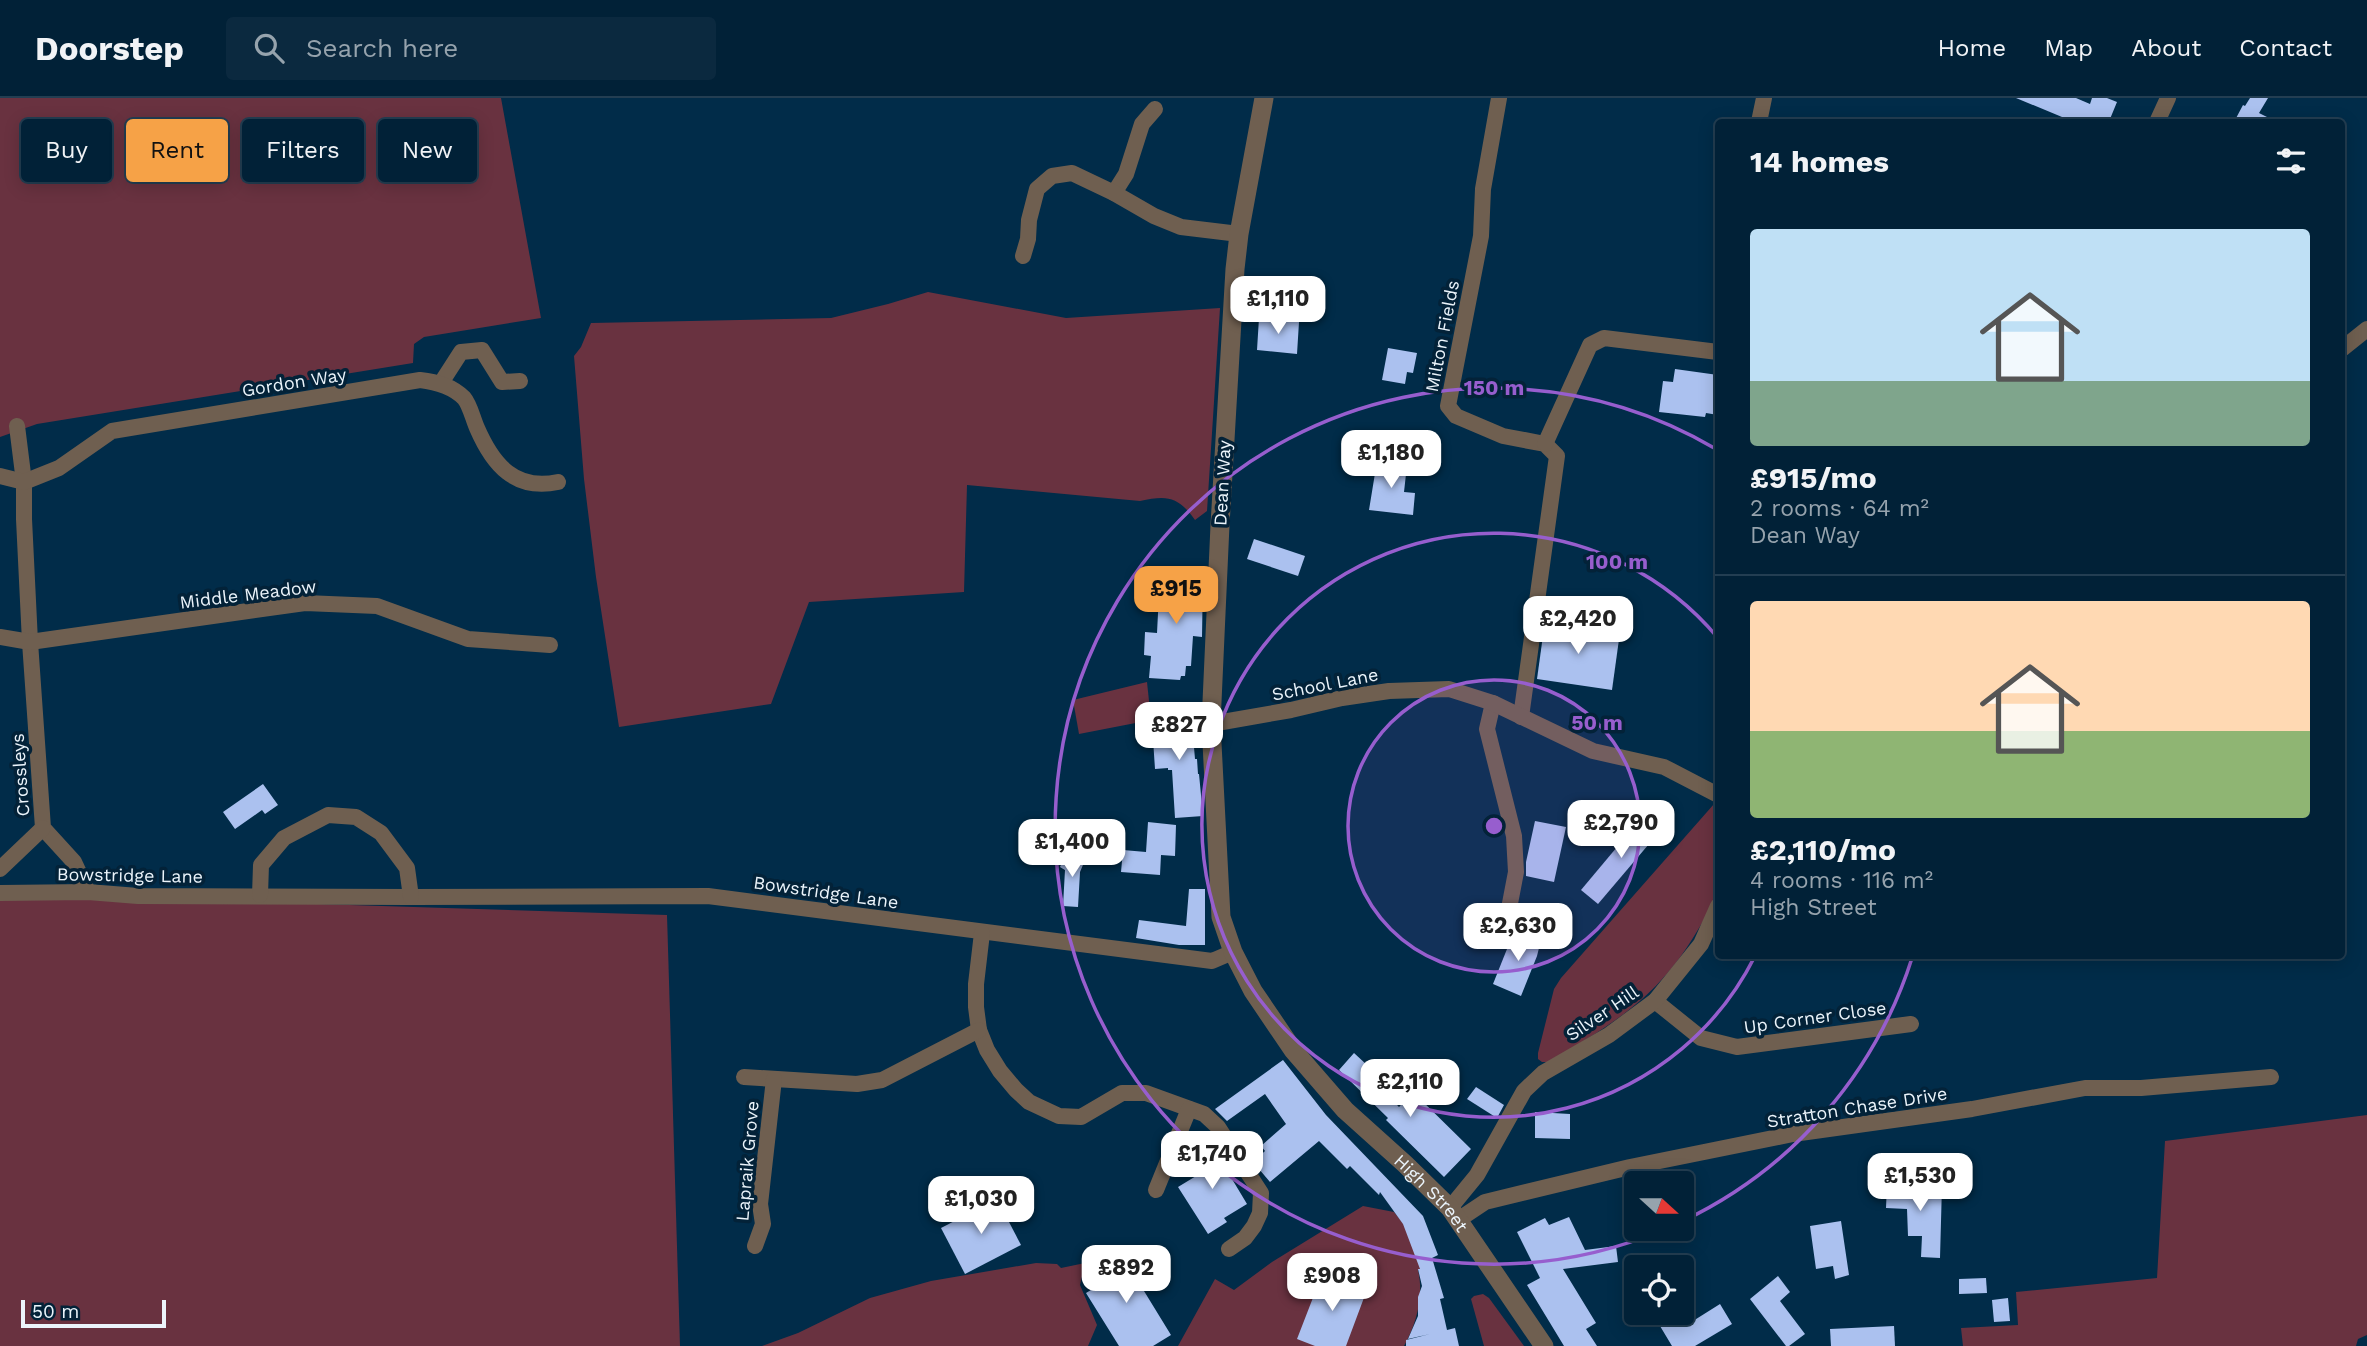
<!DOCTYPE html>
<meta charset="utf-8">
<style>
:root{--surface:#012137;--page:#0b293f;--text:#f1f3f6;--muted:#96a3ad;--line:#233e52;--accent:#f6a247}
body{margin:0;font-family:"Work Sans",sans-serif;background:var(--page);color:var(--text);height:100vh;display:flex;flex-direction:column;font-size:26px;white-space:nowrap}
*{box-sizing:border-box;margin:0}
p{font-size:23px;color:var(--muted)}
.icon{flex:none;width:38px;height:38px;fill:none;stroke:currentColor;stroke-width:2;stroke-linecap:round;stroke-linejoin:round}
.map{position:relative;flex:1;overflow:hidden}
.drawer{position:absolute;left:1715px;top:21px;width:630px;height:840px;display:flex;flex-direction:column;background:var(--surface);border-radius:7px;box-shadow:0 4px 18px #0003,0 0 0 2px var(--line)}
.drawer>*{flex:none}
.banner{position:absolute;left:21px;top:21px;width:665px;height:63px;display:flex;gap:14px}
.needle{width:46px;rotate:111deg}
.controls{position:absolute;left:1624px;top:1073px;display:grid;gap:14px}
.controls a{display:grid;place-items:center;width:70px;height:70px;border-radius:7px;background:var(--surface);box-shadow:0 4px 18px #0003,0 0 0 2px var(--line);font-size:35px}
.scale{position:absolute;left:21px;bottom:18px;width:145px;box-sizing:border-box;padding-left:7px;border:4px solid #ebf4fb;border-top:0;font-size:19px;line-height:24px;white-space:nowrap;color:#ebf4fb;-webkit-text-stroke:5px #032238;paint-order:stroke}
.price{position:absolute;translate:-50% -60px;padding:0 16px;border-radius:14px;background:#fff;color:#222;font-size:23px;line-height:46px;filter:drop-shadow(0 2px 4px #0008)}
.price::after{content:'';position:absolute;left:50%;top:42px;width:21px;height:16px;margin-left:-10px;background:inherit;clip-path:polygon(0 0,100% 0,50% 100%)}
.price.current{background:var(--accent);color:#111}
ul{padding:0;list-style:none}
li{display:grid;align-content:center;gap:14px;height:371px;padding:0 35px}
li+li{border-top:2px solid var(--line)}
li span{display:grid;place-items:center;height:217px;border-radius:7px;color:#555}
li>.icon{margin-inline-start:auto}
span .icon{width:126px;height:126px;fill:#fffc;stroke-width:1}
li b{font-size:30px}
h2{display:flex;justify-content:space-between;align-items:center;height:84px;padding:0 35px;font-size:30px}
.tag{padding:0 24px;border-radius:7px;background:var(--surface);box-shadow:0 4px 18px #0003,0 0 0 2px var(--line);font-size:24px;line-height:63px}
.tag.current{background:var(--accent);color:#111}
header{display:flex;align-items:center;gap:42px;box-sizing:border-box;height:98px;padding:0 35px;background:var(--surface);border-bottom:2px solid var(--line)}
header strong{font-size:33px}
nav{display:flex;gap:38px;margin-inline-start:auto;font-size:24px}
.search{width:490px;height:63px;background:var(--page);display:flex;align-items:center;gap:18px;box-sizing:border-box;padding:0 24px;border-radius:7px;color:var(--muted);font-size:26px}
.map>svg:first-child{display:block}
.green{fill:#693240}
.building{fill:#abc1ef}
.lines{fill:none;stroke-linecap:round;stroke-linejoin:round}
.minor{stroke:#6f5f50;stroke-width:16}
.tertiary{stroke:#6f5f50;stroke-width:19}
.ring{fill:none;stroke:#975ece;stroke-width:3.5}
.labels{text-anchor:middle;dominant-baseline:central;stroke-width:7;stroke-linejoin:round;paint-order:stroke}
.street-label{font-size:18px;fill:#ebf4fb;stroke:#032238}
.centre{fill:#975ece;stroke:#032238;stroke-width:3.5}
.ring-label{font-size:21px;text-anchor:middle;font-weight:bold;fill:#975ece;stroke:#032238;stroke-width:7;stroke-linejoin:round;paint-order:stroke}
</style>
<header>
<strong>Doorstep</strong>
<div class="search"><svg class="icon" aria-label="search" viewBox="0 0 24 24"><circle cx="10" cy="10" r="6"/><path d="M15 15l6 6"/></svg>Search here</div>
<nav><a>Home</a><a>Map</a><a>About</a><a>Contact</a></nav>
</header>
<div class="map">
<svg width="2367" height="1248" viewBox="0 0 2367 1248">
<rect width="100%" height="100%" fill="#012c49"/>
<!-- green -->
<g class="green">
<polygon points="0,0 501,0 541,220 424,239 414,246 413,265 37,326 0,339"/>
<path d="M 928,194 L 1066,220 L 1220,210 L 1207,413 L 1195,422 C 1178,398 1167,397 1140,403 L 967,387 L 964,494 L 809,504 L 771,606 L 619,629 L 596,479 L 584,381 L 574,258 L 581,249 L 591,225 L 831,220 L 888,206 Z"/>
<polygon points="1147,584 1151,622 1079,636 1073,602"/>
<path d="M 1714,706 L 1718,709 C 1718,734 1722,761 1718,785 C 1716,800 1707,817 1699,830 C 1659,899 1615,925 1548,964 L 1542,964 L 1538,961 L 1538,955 L 1554,891 L 1561,880 Z"/>
<polygon points="0,796 667,817 680,1248 0,1248"/>
<polygon points="2367,1017 2367,1237 2358,1241 2356,1248 1963,1248 1961,1230 2018,1227 2016,1194 2157,1180 2165,1043"/>
<path d="M 1363,1108 L 1394,1114 L 1432,1160 L 1434,1168 L 1418,1172 C 1424,1197 1417,1225 1404,1248 L 1178,1248 L 1215,1181 L 1234,1192 L 1272,1164 Z"/>
<polygon points="1036,1165 1057,1166 1061,1170 1085,1165 1080,1187 1097,1227 1088,1248 762,1248 798,1235 870,1200 931,1183"/>
<polygon points="1483,1196 1489,1200 1524,1248 1484,1248 1471,1201 1474,1198"/>
</g>
<!-- building -->
<g class="building">
<polygon points="2016,0 2076,0 2090,6 2092,0 2107,0 2117,4 2110,21 2105,19 2102,24 2074,24"/>
<polygon points="2250,0 2268,0 2259,15 2277,24 2234,24 2243,7 2245,8"/>
<polygon points="1259,220 1299,224 1297,256 1257,252"/>
<polygon points="1388,250 1417,255 1413,275 1407,274 1405,286 1382,282"/>
<polygon points="1675,271 1718,277 1718,317 1706,315 1705,319 1659,314 1663,283 1673,284"/>
<polygon points="1377,363 1407,367 1404,394 1415,395 1413,417 1369,412"/>
<polygon points="1254,441 1305,458 1298,478 1247,461"/>
<polygon points="1160,476 1203,477 1202,539 1193,538 1191,568 1186,568 1185,578 1181,578 1180,582 1149,580 1151,558 1144,557 1145,534 1157,535"/>
<polygon points="1545,523 1620,534 1612,592 1537,581"/>
<polygon points="1191,614 1195,661 1197,661 1198,676 1199,676 1203,718 1175,720 1172,672 1168,672 1168,670 1155,671 1152,626 1166,623 1166,615"/>
<polygon points="263,686 278,707 265,716 262,712 235,731 223,714"/>
<polygon points="1643,718 1660,733 1598,806 1581,792"/>
<polygon points="1535,723 1566,729 1554,784 1526,778 1526,764"/>
<polygon points="1148,724 1176,727 1175,758 1161,757 1160,777 1121,774 1123,752 1146,754"/>
<polygon points="1067,753 1085,762 1080,774 1078,809 1063,808 1065,772 1060,769"/>
<polygon points="1189,791 1205,791 1205,847 1179,847 1136,840 1139,822 1186,828"/>
<polygon points="1515,831 1541,842 1537,858 1521,898 1493,886"/>
<polygon points="1354,955 1380,979 1376,985 1399,1009 1413,994 1471,1051 1444,1079 1386,1022 1388,1020 1339,972"/>
<polygon points="1283,962 1326,1017 1423,1118 1438,1157 1432,1160 1444,1200 1440,1201 1447,1232 1455,1230 1459,1248 1406,1248 1406,1242 1430,1236 1408,1241 1418,1218 1418,1199 1422,1188 1418,1171 1420,1171 1403,1126 1380,1094 1379,1097 1350,1068 1347,1071 1319,1043 1270,1084 1253,1064 1265,1053 1261,1048 1286,1026 1265,996 1227,1023 1215,1011"/>
<polygon points="1476,989 1504,1007 1497,1020 1467,1001"/>
<polygon points="1535,1014 1570,1016 1570,1041 1535,1040"/>
<polygon points="1211,1046 1247,1106 1224,1120 1227,1124 1208,1136 1178,1089 1201,1075 1191,1059"/>
<polygon points="1887,1086 1942,1087 1940,1160 1921,1159 1922,1138 1908,1138 1907,1111 1886,1110"/>
<polygon points="997,1101 1021,1147 965,1176 941,1130"/>
<polygon points="1569,1119 1585,1152 1616,1148 1618,1164 1563,1171 1596,1225 1586,1231 1597,1248 1564,1248 1527,1187 1540,1180 1517,1134 1545,1120 1549,1127"/>
<polygon points="1841,1123 1849,1177 1835,1181 1833,1168 1816,1171 1810,1128"/>
<polygon points="1117,1149 1171,1237 1153,1248 1119,1248 1086,1195 1109,1181 1097,1162"/>
<polygon points="1339,1173 1356,1180 1351,1192 1365,1197 1346,1248 1315,1248 1297,1241 1321,1179 1334,1184"/>
<polygon points="1778,1178 1790,1194 1780,1203 1805,1236 1789,1248 1786,1248 1750,1201"/>
<polygon points="1986,1180 1987,1195 1959,1196 1959,1181"/>
<polygon points="2008,1200 2010,1223 1994,1224 1992,1202"/>
<polygon points="1720,1206 1732,1226 1695,1248 1672,1248 1660,1228 1678,1216 1685,1228"/>
<polygon points="1894,1228 1895,1248 1831,1248 1830,1231"/>
</g>
<g class="lines">
<!-- minor -->
<g class="minor">
<polyline points="1499,0 1483,91 1481,138 1448,308 1456,318 1503,338 1545,346 1557,358 1521,619"/>
<polyline points="1759,24 1764,0"/>
<polyline points="2157,24 2168,0"/>
<polyline points="1114,95 1126,76 1142,26 1155,11"/>
<polyline points="1023,158 1028,141 1029,122 1037,91 1052,78 1072,75 1114,95 1154,118 1181,129 1239,136"/>
<polyline points="2342,251 2367,231"/>
<polyline points="441,285 461,254 482,252 502,284 520,283"/>
<polyline points="17,328 24,384 24,421 30,544 43,730 74,764 88,794"/>
<polyline points="1545,346 1590,247 1604,240 1718,254"/>
<path d="M 0,378 L 24,384 L 59,370 L 112,333 L 420,282 C 437,284 452,288 464,300 C 470,307 473,321 477,330 C 493,367 515,393 558,384"/>
<polyline points="0,539 30,544 305,505 377,508 468,541 550,547"/>
<polyline points="1493,605 1487,631 1514,738 1516,774 1507,821"/>
<polyline points="1211,626 1291,612 1342,600 1389,593 1449,591 1493,605 1593,653 1664,669 1718,697"/>
<polyline points="0,771 43,730"/>
<polyline points="0,795 88,794 138,798 411,799 708,798 1212,863 1233,854"/>
<polyline points="260,797 261,767 284,740 328,717 356,719 381,735 407,770 411,799"/>
<polyline points="982,835 976,886 976,909 979,932 987,952 1000,973 1016,992 1029,1004 1059,1018 1081,1019 1122,995 1146,995 1204,1016 1218,1029 1261,1095 1260,1115 1254,1128 1245,1140 1229,1151"/>
<polyline points="1655,903 1701,940 1737,949 1911,926"/>
<polyline points="744,979 857,986 882,982 979,932"/>
<polyline points="1156,1092 1189,1011"/>
<polyline points="1450,1110 1477,1077 1524,993 1543,975 1609,937 1655,903 1701,846 1718,808"/>
<polyline points="1458,1122 1485,1104 1630,1069 1793,1036 1972,1011 2085,990 2141,990 2271,979"/>
<polyline points="755,1148 763,1126 760,1106 774,981"/>
</g>
<!-- tertiary -->
<path class="tertiary" id="s1" d="M 1264,0 L 1239,136 L 1235,171 L 1220,427 L 1211,626 L 1221,819 L 1233,854 L 1253,893 L 1293,952 L 1345,1012 L 1405,1066 L 1450,1110 L 1544,1248"/>
</g>
<!-- distance rings -->
<circle cx="1494" cy="728" r="146" fill="#975ece" fill-opacity=".12"/>
<g class="ring">
<circle cx="1494" cy="728" r="146"/>
<path d="M1755 858A292 292 0 1 1 1718 540"/>
<path d="M1912 860A438 438 0 0 1 1683 1123M1665 1131A438 438 0 1 1 1716 351"/>
</g>
<g class="labels">
<!-- street labels -->
<g class="street-label">
<text transform="translate(1442 238) rotate(-79)">Milton Fields</text>
<text transform="translate(294 284) rotate(-9)">Gordon Way</text>
<text transform="translate(1222 385) rotate(-87)">Dean Way</text>
<text transform="translate(248 496) rotate(-7)">Middle Meadow</text>
<text transform="translate(1325 586) rotate(-11)">School Lane</text>
<text transform="translate(20 677) rotate(-94)">Crossleys</text>
<text transform="translate(130 777) rotate(1)">Bowstridge Lane</text>
<text transform="translate(826 794) rotate(8)">Bowstridge Lane</text>
<text transform="translate(1602 915) rotate(-34)">Silver Hill</text>
<text transform="translate(1815 919) rotate(-8)">Up Corner Close</text>
<text transform="translate(1857 1009) rotate(-9)">Stratton Chase Drive</text>
<text transform="translate(747 1063) rotate(-85)">Lapraik Grove</text>
<text stroke="none"><textPath href="#s1" startOffset="1174">High Street</textPath></text>
</g>
</g>
<circle cx="1494" cy="728" r="10" class="centre"/>
<g class="ring-label">
<text x="1494" y="297">150 m</text>
<text x="1617" y="471">100 m</text>
<text x="1597" y="632">50 m</text>
</g>
</svg>
<div class="controls">
<a><svg class="needle" viewBox="-14 -14 28 28"><path d="M0-13l5 13h-10z" fill="#e53935"/><path d="M0 13l5-13h-10z" fill="#96a3ad"/></svg></a>
<a><svg class="icon" aria-label="locate" viewBox="0 0 24 24"><circle cx="12" cy="12" r="6"/><path d="M12 2v4M12 18v4M2 12h4M18 12h4"/></svg></a>
</div>
<div class="scale">50 m</div>
<b class="price" style="left:1278px;top:238px">£1,110</b>
<b class="price" style="left:1391px;top:392px">£1,180</b>
<b class="price current" style="left:1176px;top:528px">£915</b>
<b class="price" style="left:1578px;top:558px">£2,420</b>
<b class="price" style="left:1179px;top:664px">£827</b>
<b class="price" style="left:1621px;top:762px">£2,790</b>
<b class="price" style="left:1072px;top:781px">£1,400</b>
<b class="price" style="left:1518px;top:865px">£2,630</b>
<b class="price" style="left:1410px;top:1021px">£2,110</b>
<b class="price" style="left:1212px;top:1093px">£1,740</b>
<b class="price" style="left:1920px;top:1115px">£1,530</b>
<b class="price" style="left:981px;top:1138px">£1,030</b>
<b class="price" style="left:1126px;top:1207px">£892</b>
<b class="price" style="left:1332px;top:1215px">£908</b>
<div class="banner">
<a class="tag">Buy</a>
<a class="tag current">Rent</a>
<a class="tag">Filters</a>
<a class="tag">New</a>
</div>
<section class="drawer">
<h2>14 homes<svg class="icon" aria-label="filters" viewBox="0 0 24 24"><path d="M4 7h16M4 17h16"/><circle cx="9" cy="7" r="2"/><circle cx="15" cy="17" r="2"/></svg></h2>
<ul>
<li><span style="background:linear-gradient(#bfe0f5 70%,#7fa58c 0)"><svg class="icon" aria-label="home" viewBox="0 0 24 24"><path d="M3 11l9-7 9 7M6 9v11h12V9"/></svg></span><div><b>£915/mo</b><p>2 rooms · 64 m²</p><p>Dean Way</p></div></li>
<li><span style="background:linear-gradient(#ffd9b3 60%,#8fb573 0)"><svg class="icon" aria-label="home" viewBox="0 0 24 24"><path d="M3 11l9-7 9 7M6 9v11h12V9"/></svg></span><div><b>£2,110/mo</b><p>4 rooms · 116 m²</p><p>High Street</p></div></li>
</ul>
</section>
</div>
